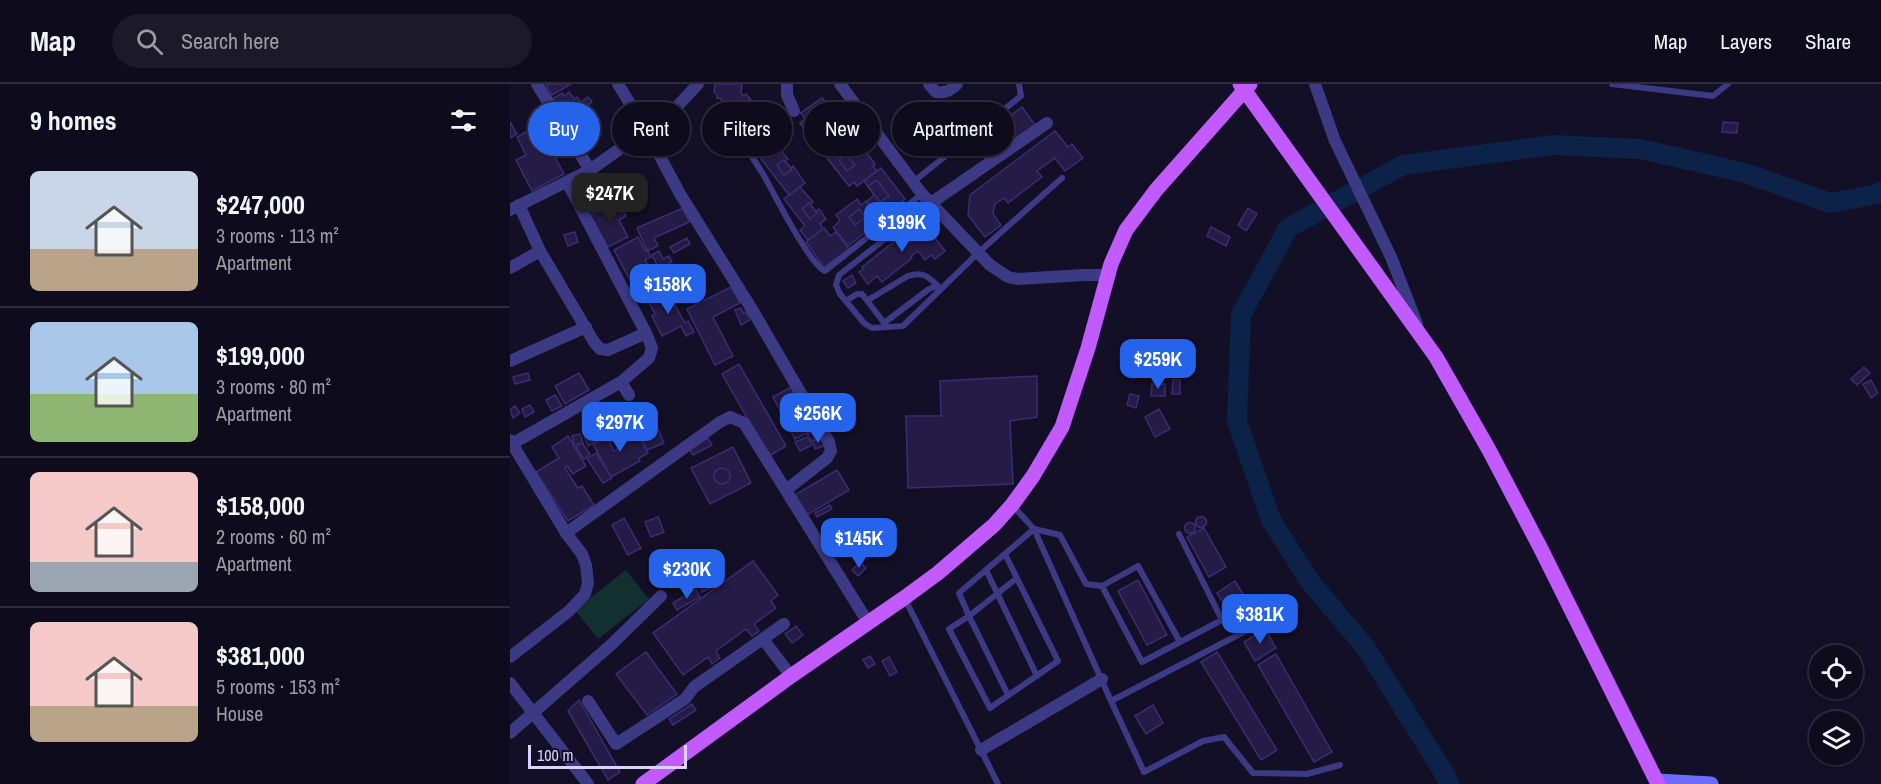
<!DOCTYPE html>
<meta charset="utf-8">
<style>
:root{--surface:#0e0b1c;--page:#1c1929;--text:#f1f3f6;--muted:#9b9ba3;--line:#2e2b3b;--accent:#2563eb}
body{margin:0;font-family:"Archivo Narrow",sans-serif;background:var(--page);color:var(--text);height:100vh;display:flex;flex-direction:column;font-size:22px;white-space:nowrap}
*{box-sizing:border-box;margin:0}
p{font-size:20px;color:var(--muted)}
.icon{flex:none;width:33px;height:33px;fill:none;stroke:currentColor;stroke-width:2;stroke-linecap:round;stroke-linejoin:round}
.map{position:relative;flex:1;overflow:hidden}
.sheet{display:flex;flex-direction:column;background:var(--surface);width:510px}
.sheet>*{flex:none}
.hud{position:absolute;left:18px;top:18px;width:570px;height:54px;display:flex;gap:12px}
.fabs{position:absolute;left:1299px;top:561px;display:grid;gap:12px}
.fabs a{display:grid;place-items:center;width:54px;height:54px;border-radius:50%;background:var(--surface);box-shadow:0 2px 4px #0004,0 0 0 2px var(--line);font-size:30px}
.scale{position:absolute;left:18px;bottom:15px;width:159px;box-sizing:border-box;padding-left:6px;border:3px solid #d9d4ff;border-top:0;font-size:16px;line-height:21px;white-space:nowrap;color:#d9d4ff;-webkit-text-stroke:4px #130f26;paint-order:stroke}
.price{position:absolute;translate:-50% -51px;padding:0 14px;border-radius:12px;background:var(--accent);color:#fff;font-size:20px;line-height:39px;filter:drop-shadow(0 2px 3px #0008)}
.price::after{content:'';position:absolute;left:50%;top:36px;width:18px;height:14px;margin-left:-9px;background:inherit;clip-path:polygon(0 0,100% 0,50% 100%)}
.price.current{background:#222;color:#fff}
ul{padding:0;list-style:none}
li{display:flex;align-items:center;gap:18px;height:150px;padding:0 30px}
li+li{border-top:2px solid var(--line)}
li span{display:grid;place-items:center;flex:none;width:168px;height:120px;border-radius:9px;color:#555}
li>.icon{margin-inline-start:auto}
span .icon{width:72px;height:72px;fill:#fffc;stroke-width:1}
li b{font-size:26px}
h2{display:flex;justify-content:space-between;align-items:center;height:72px;padding:0 30px;font-size:26px}
.tag{padding:0 21px;border-radius:27px;background:var(--surface);box-shadow:0 2px 4px #0004,0 0 0 2px var(--line);font-size:21px;line-height:54px}
.tag.current{background:var(--accent);color:#fff}
header{display:flex;align-items:center;gap:36px;box-sizing:border-box;height:84px;padding:0 30px;background:var(--surface);border-bottom:2px solid var(--line)}
header strong{font-size:28px}
nav{display:flex;gap:33px;margin-inline-start:auto;font-size:21px}
.search{width:420px;height:54px;background:var(--page);display:flex;align-items:center;gap:15px;box-sizing:border-box;padding:0 21px;border-radius:33px;color:var(--muted);font-size:22px}
main{display:flex;flex:1;min-height:0}
.map>svg:first-child{display:block}
.green{fill:#12302f}
.lines{fill:none;stroke-linecap:round;stroke-linejoin:round}
.river{stroke:#0c2248;stroke-width:20}
.building{fill:#241b47;stroke:#3b2d73;stroke-width:1.5}
.lane{stroke:#3d3a85;stroke-width:6}
.street{stroke:#3d3a85;stroke-width:12}
.secondary{stroke:#6f6bff;stroke-width:15}
.primary{stroke:#c25bff;stroke-width:15}
</style>
<header>
<strong>Map</strong>
<div class="search"><svg class="icon" aria-label="search" viewBox="0 0 24 24"><circle cx="10" cy="10" r="6"/><path d="M15 15l6 6"/></svg>Search here</div>
<nav><a>Map</a><a>Layers</a><a>Share</a></nav>
</header>
<main>
<section class="sheet">
<h2>9 homes<svg class="icon" aria-label="filters" viewBox="0 0 24 24"><path d="M4 7h16M4 17h16"/><circle cx="9" cy="7" r="2"/><circle cx="15" cy="17" r="2"/></svg></h2>
<ul>
<li><span style="background:linear-gradient(#c9d6e8 65%,#b9a48a 0)"><svg class="icon" aria-label="home" viewBox="0 0 24 24"><path d="M3 11l9-7 9 7M6 9v11h12V9"/></svg></span><div><b>$247,000</b><p>3 rooms · 113 m²</p><p>Apartment</p></div></li>
<li><span style="background:linear-gradient(#a9c7e8 60%,#8fb573 0)"><svg class="icon" aria-label="home" viewBox="0 0 24 24"><path d="M3 11l9-7 9 7M6 9v11h12V9"/></svg></span><div><b>$199,000</b><p>3 rooms · 80 m²</p><p>Apartment</p></div></li>
<li><span style="background:linear-gradient(#f6c9c9 75%,#9aa5b1 0)"><svg class="icon" aria-label="home" viewBox="0 0 24 24"><path d="M3 11l9-7 9 7M6 9v11h12V9"/></svg></span><div><b>$158,000</b><p>2 rooms · 60 m²</p><p>Apartment</p></div></li>
<li><span style="background:linear-gradient(#f6c9c9 70%,#b9a48a 0)"><svg class="icon" aria-label="home" viewBox="0 0 24 24"><path d="M3 11l9-7 9 7M6 9v11h12V9"/></svg></span><div><b>$381,000</b><p>5 rooms · 153 m²</p><p>House</p></div></li>
</ul>
</section>
<div class="map">
<svg width="1371" height="700" viewBox="0 0 1371 700">
<rect width="100%" height="100%" fill="#130f26"/>
<!-- green -->
<polygon class="green" points="116,486 139,515 88,555 65,526"/>
<g class="lines">
<!-- river -->
<polyline class="river" points="939,700 937,694 856,564 801,499 761,436 727,337 731,231 778,144 893,81 1043,61 1131,65 1235,89 1320,119 1368,110 1371,107"/>
</g>
<!-- building -->
<g class="building">
<polygon points="36,0 61,0 42,11"/>
<polygon points="205,0 232,0 231,9 233,12 236,10 240,15 220,31 212,21 214,19 210,14 207,14 207,11 204,8"/>
<polygon points="59,8 64,15 67,13 71,18 78,13 82,18 76,23 78,26 58,40 41,16 52,9 54,12"/>
<polygon points="312,14 315,19 309,24 329,50 335,45 339,50 319,66 316,61 311,65 290,39 295,35 291,29"/>
<polygon points="312,14 337,44 335,45 339,50 319,66 316,61 311,65 290,39 295,35 291,29"/>
<polygon points="240,15 254,31 251,33 256,40 259,38 271,55 255,67 224,28"/>
<polygon points="512,23 525,41 483,72 469,55"/>
<polygon points="250,31 257,42 250,47 242,37"/>
<polygon points="404,31 414,44 409,48 399,35"/>
<polygon points="308,33 317,44 309,50 301,39"/>
<polygon points="44,34 50,48 27,59 20,46"/>
<polygon points="0,38 7,50 0,54"/>
<polygon points="1213,38 1228,39 1227,49 1212,48"/>
<polygon points="18,47 27,64 37,59 54,90 22,107 6,76 16,71 7,53"/>
<polygon points="545,47 558,63 562,60 573,74 555,87 545,74 527,87 532,93 498,119 494,114 485,120 483,130 491,141 475,153 458,131 460,111"/>
<polygon points="339,50 343,55 337,60 357,86 363,82 367,87 347,102 344,98 339,102 318,75 323,71 319,66"/>
<polygon points="339,50 343,55 345,54 365,80 363,82 367,87 347,102 344,98 339,102 318,75 323,71 319,66"/>
<polygon points="265,59 278,75 275,77 281,84 283,82 295,99 279,111 249,72"/>
<polygon points="336,70 345,81 337,87 329,76"/>
<polygon points="274,76 282,86 274,91 267,81"/>
<polygon points="371,84 395,115 371,134 357,117 364,111 354,97"/>
<polygon points="367,96 379,112 370,118 358,102"/>
<polygon points="290,103 303,118 300,121 306,127 309,125 316,135 310,140 313,145 298,156 290,146 295,142 274,115"/>
<polygon points="347,115 351,121 356,117 371,136 338,162 323,143 330,137 326,131"/>
<polygon points="104,118 107,124 110,122 116,132 109,136 118,153 98,163 80,131"/>
<polygon points="299,119 307,129 300,135 292,125"/>
<polygon points="173,124 179,138 144,154 148,162 137,167 127,144"/>
<polygon points="738,124 747,130 736,147 728,141"/>
<polygon points="349,125 355,133 345,141 339,133"/>
<polygon points="409,138 414,140 435,167 425,175 421,171 415,176 408,167 401,172 402,174 372,198 367,192 358,200 349,188 353,185 352,183"/>
<polygon points="701,143 720,153 716,162 697,152"/>
<polygon points="314,144 325,160 318,165 307,150"/>
<polygon points="314,144 320,152 326,148 339,165 314,183 296,158"/>
<polygon points="65,148 68,158 58,162 54,151"/>
<polygon points="128,153 135,167 137,166 141,173 135,176 140,185 120,196 104,166"/>
<polygon points="177,154 180,160 164,169 160,163"/>
<polygon points="149,167 153,175 159,172 162,178 156,181 170,209 163,213 142,171"/>
<polygon points="342,191 346,199 338,204 333,197"/>
<polygon points="221,203 230,219 203,233 223,272 205,281 177,225"/>
<polygon points="157,207 175,239 178,237 184,248 176,252 171,242 152,252 142,232 145,230 138,217"/>
<polygon points="231,224 233,229 236,228 240,236 231,241 225,226"/>
<polygon points="229,280 276,362 259,372 212,290"/>
<polygon points="1354,283 1360,289 1347,301 1341,295"/>
<polygon points="18,289 20,296 5,300 3,293"/>
<polygon points="69,289 79,306 55,320 45,302"/>
<polygon points="527,292 527,333 500,337 503,400 398,404 396,332 431,332 430,297"/>
<polygon points="663,296 670,296 670,310 662,310"/>
<polygon points="1361,296 1368,309 1361,314 1353,300"/>
<polygon points="642,300 655,300 655,312 641,312"/>
<polygon points="283,302 305,345 285,355 263,313"/>
<polygon points="620,310 629,312 626,324 617,321"/>
<polygon points="45,311 52,322 42,327 36,316"/>
<polygon points="20,321 24,328 15,333 12,325"/>
<polygon points="5,322 10,329 3,334 0,325"/>
<polygon points="649,325 660,345 645,353 635,333"/>
<polygon points="145,337 154,359 137,366 128,344"/>
<polygon points="82,343 88,357 78,362 72,347"/>
<polygon points="306,346 309,353 301,357 297,350"/>
<polygon points="94,347 104,367 115,361 112,356 126,348 138,369 129,374 130,377 101,393 83,360 91,356 88,350"/>
<polygon points="70,350 73,359 64,361 62,352"/>
<polygon points="58,352 76,382 63,390 57,382 55,384 68,404 72,402 84,421 58,437 26,388 49,374 42,363"/>
<polygon points="298,353 302,361 290,367 285,358"/>
<polygon points="198,354 202,361 183,371 179,364"/>
<polygon points="311,354 314,362 305,365 303,357"/>
<polygon points="72,359 80,370 74,375 66,363"/>
<polygon points="223,363 241,399 200,420 181,384"/>
<polygon points="86,369 102,394 93,399 77,375"/>
<circle cx="212" cy="392" r="8"/>
<polygon points="327,386 339,406 297,431 285,411"/>
<polygon points="320,421 322,425 307,433 305,429"/>
<circle cx="691" cy="438" r="5.5"/>
<polygon points="148,433 154,448 141,453 135,438"/>
<polygon points="114,434 131,464 118,471 102,441"/>
<circle cx="680" cy="444" r="5.5"/>
<polygon points="694,444 716,483 699,493 677,453"/>
<polygon points="243,477 268,511 261,517 266,524 244,540 249,547 242,552 236,545 206,567 210,574 202,580 198,573 173,591 143,549"/>
<polygon points="350,478 356,484 348,492 342,486"/>
<polygon points="628,496 657,551 637,561 608,507"/>
<polygon points="725,497 744,528 726,539 707,509"/>
<polygon points="200,498 203,503 192,508 190,503"/>
<polygon points="186,505 190,513 167,526 163,519"/>
<polygon points="286,542 293,551 282,559 275,550"/>
<polygon points="755,545 766,564 745,577 734,558"/>
<polygon points="136,568 167,610 137,631 106,590"/>
<polygon points="707,568 767,666 751,676 691,578"/>
<polygon points="766,570 822,668 804,678 748,581"/>
<polygon points="360,572 365,580 358,584 353,576"/>
<polygon points="379,573 387,588 380,592 372,577"/>
<polygon points="69,616 110,688 98,696 58,627"/>
<polygon points="182,620 186,626 163,641 159,635"/>
<polygon points="643,621 653,639 636,650 625,632"/>
</g>
<g class="lines">
<!-- lane -->
<g class="lane">
<polyline points="1102,0 1203,12 1218,0"/>
<path d="M 223,43 C 233,59 243,74 253,90 C 264,109 299,180 315,187 L 412,110"/>
<polyline points="403,98 511,12 509,0"/>
<polyline points="421,119 329,191 326,201 330,210 354,239 362,244 393,242 469,168 552,94"/>
<path d="M 358,216 L 398,192 C 413,187 419,193 429,203"/>
<polyline points="336,217 347,210 352,210 375,240"/>
<polyline points="374,239 419,205 424,203 430,204"/>
<polyline points="503,422 524,445 601,617 753,538"/>
<polyline points="495,470 548,577 480,624 439,545 459,532 449,509 524,445 550,451 576,500 592,502 632,578 712,536 669,450"/>
<polyline points="476,486 527,592"/>
<polyline points="592,502 628,482 670,558"/>
<polyline points="395,515 488,700"/>
<polyline points="498,611 459,532 507,494"/>
<polyline points="601,617 634,688 693,657 714,653 743,689 797,690 830,681"/>
</g>
<!-- street -->
<g class="street">
<polyline points="27,0 80,86"/>
<polyline points="108,0 136,46 170,110 243,227 319,358 321,367 317,374 276,406"/>
<polyline points="277,0 277,11 284,27"/>
<polyline points="330,0 412,110 480,181 498,193 507,195 574,191 598,191"/>
<path d="M 419,0 L 426,8 C 436,9 440,7 447,0"/>
<polyline points="805,0 825,57 881,173 907,240"/>
<polyline points="57,98 136,249 142,264 139,274 111,298"/>
<polyline points="421,119 537,39"/>
<polyline points="9,121 30,167"/>
<polyline points="0,126 80,86 162,28 188,0"/>
<polyline points="0,184 30,167 84,258 90,265 98,266 136,249"/>
<polyline points="0,277 76,243"/>
<polyline points="0,356 56,449 72,470 76,481 78,499 75,510 59,527 0,573"/>
<polyline points="0,361 111,298 119,311"/>
<polyline points="56,449 210,338 220,333 234,339 359,540"/>
<polyline points="253,555 281,592"/>
<polyline points="0,599 78,700"/>
<polyline points="78,617 106,660 175,615 184,603 274,540"/>
<polyline points="0,649 102,560 151,512"/>
<polyline points="471,666 592,595"/>
</g>
<!-- secondary -->
<polyline class="secondary" points="1147,697 1201,700"/>
<!-- primary -->
<g class="primary">
<polyline points="730,0 926,273 979,366 1030,463 1148,700"/>
<polyline points="133,700 281,592 394,514 428,489 484,441 502,421 523,392 552,343 578,264 601,180 616,146 646,106 740,0"/>
</g>
</g>
</svg>
<div class="fabs">
<a><svg class="icon" aria-label="locate" viewBox="0 0 24 24"><circle cx="12" cy="12" r="6"/><path d="M12 2v4M12 18v4M2 12h4M18 12h4"/></svg></a>
<a><svg class="icon" aria-label="layers" viewBox="0 0 24 24"><path d="M12 4l9 5-9 5-9-5zM3 14l9 5 9-5"/></svg></a>
</div>
<div class="scale">100 m</div>
<b class="price current" style="left:100px;top:140px">$247K</b>
<b class="price" style="left:392px;top:169px">$199K</b>
<b class="price" style="left:158px;top:231px">$158K</b>
<b class="price" style="left:648px;top:306px">$259K</b>
<b class="price" style="left:308px;top:360px">$256K</b>
<b class="price" style="left:110px;top:369px">$297K</b>
<b class="price" style="left:349px;top:485px">$145K</b>
<b class="price" style="left:177px;top:516px">$230K</b>
<b class="price" style="left:750px;top:561px">$381K</b>
<div class="hud">
<a class="tag current">Buy</a>
<a class="tag">Rent</a>
<a class="tag">Filters</a>
<a class="tag">New</a>
<a class="tag">Apartment</a>
</div>
</div>
</main>
